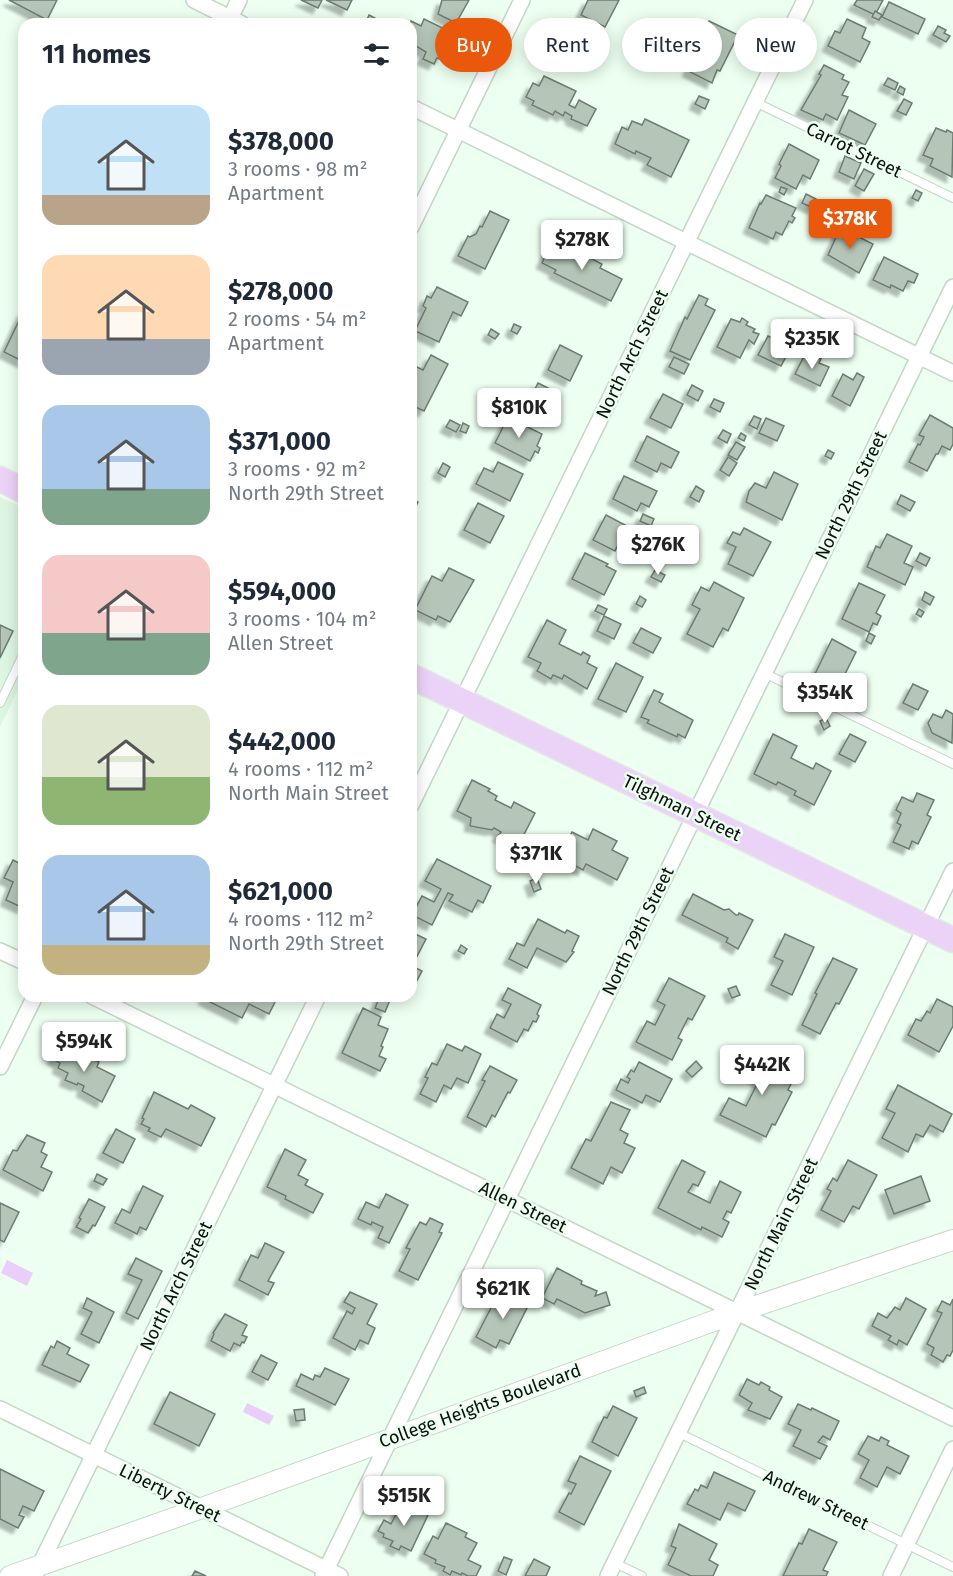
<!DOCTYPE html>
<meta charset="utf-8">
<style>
:root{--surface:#fff;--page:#f6f6f7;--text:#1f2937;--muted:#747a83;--accent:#ea580c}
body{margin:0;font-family:"Fira Sans",sans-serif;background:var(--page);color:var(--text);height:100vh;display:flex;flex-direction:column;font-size:22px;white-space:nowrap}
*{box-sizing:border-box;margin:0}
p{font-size:20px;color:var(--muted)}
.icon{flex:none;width:33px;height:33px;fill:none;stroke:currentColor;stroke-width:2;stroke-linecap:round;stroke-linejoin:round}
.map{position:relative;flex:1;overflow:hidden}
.details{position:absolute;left:18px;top:18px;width:399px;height:984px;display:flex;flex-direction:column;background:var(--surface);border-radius:18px;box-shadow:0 3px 15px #0003}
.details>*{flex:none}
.top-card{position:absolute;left:435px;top:18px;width:428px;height:54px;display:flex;gap:12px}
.price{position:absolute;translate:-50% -51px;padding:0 14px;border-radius:6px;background:#fff;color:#222;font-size:20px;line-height:39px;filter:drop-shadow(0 2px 3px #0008)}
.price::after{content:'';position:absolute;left:50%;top:36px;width:18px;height:14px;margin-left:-9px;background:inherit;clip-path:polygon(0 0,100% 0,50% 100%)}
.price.on{background:var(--accent);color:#fff}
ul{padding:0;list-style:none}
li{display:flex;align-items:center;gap:18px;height:150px;padding:0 24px}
li span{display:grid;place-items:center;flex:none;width:168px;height:120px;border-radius:18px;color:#555}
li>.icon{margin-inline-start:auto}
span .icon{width:72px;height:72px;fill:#fffc;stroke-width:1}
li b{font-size:26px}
h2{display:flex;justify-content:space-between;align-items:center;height:72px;padding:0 24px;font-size:26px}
.tag{padding:0 21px;border-radius:27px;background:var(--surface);box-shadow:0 3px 15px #0003;font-size:21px;line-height:54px}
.tag.on{background:var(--accent);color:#fff}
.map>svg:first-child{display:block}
.built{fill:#ddf6e2}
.water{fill:#eacef9}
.building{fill:#b5c6b8;stroke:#6c7c6f;stroke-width:1.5;filter:url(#shadow)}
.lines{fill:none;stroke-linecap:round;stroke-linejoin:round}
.service-casing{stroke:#c4d6c8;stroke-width:10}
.minor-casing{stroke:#c4d6c8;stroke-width:18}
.tertiary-casing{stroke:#c4d6c8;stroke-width:22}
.primary-casing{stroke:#e6e7e7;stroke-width:27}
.service{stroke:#fff;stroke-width:8}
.minor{stroke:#fff;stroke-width:15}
.tertiary{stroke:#fff;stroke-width:20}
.primary{stroke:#ebd3f7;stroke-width:24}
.labels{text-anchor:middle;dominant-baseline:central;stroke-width:5;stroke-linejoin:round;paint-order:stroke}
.street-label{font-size:18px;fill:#0a100b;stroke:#ecfff0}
</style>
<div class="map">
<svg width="953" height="1576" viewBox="0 0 953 1576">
<defs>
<filter id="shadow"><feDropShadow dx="-5.5" dy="5.5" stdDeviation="1.5" flood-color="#0004"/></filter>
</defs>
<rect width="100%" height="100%" fill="#ecfff0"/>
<!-- built -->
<polygon class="built" points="0,497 24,508 24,677 0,727"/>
<!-- water -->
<g class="water">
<polygon points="556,46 581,58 584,63 581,69 576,71 560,63 554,65 552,68 547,66 549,62 546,57 551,47"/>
<polygon points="7,1260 33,1273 27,1286 1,1273"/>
<polygon points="247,1403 274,1416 269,1425 243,1412"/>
</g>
<!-- building -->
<g class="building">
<polygon points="9,0 57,0 47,20"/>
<polygon points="301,0 322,0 318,8"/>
<polygon points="326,0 352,0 347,10"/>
<polygon points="442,0 469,0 456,23 438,14"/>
<polygon points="588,0 619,0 605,27 581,15"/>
<polygon points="857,0 883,0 875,15 854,5"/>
<polygon points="889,2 925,19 918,34 882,17"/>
<polygon points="875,11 882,15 879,20 872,17"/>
<polygon points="369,15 375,18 372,24 366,22"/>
<polygon points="424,19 453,33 440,59 437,58 434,64 423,59 426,52 411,43 411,21 421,26"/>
<polygon points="847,19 866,28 862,38 870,42 860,62 828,46 835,31 840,33"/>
<polygon points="709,21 738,35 720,71 717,70 712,83 688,71 695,57 689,53 697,36 700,38"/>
<polygon points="938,26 946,30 944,33 950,36 946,42 933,35"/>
<polygon points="824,65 844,75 842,79 849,82 842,95 848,97 837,120 826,114 823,120 801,110 821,75 819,74"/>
<polygon points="544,76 576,91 569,105 575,108 579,100 596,109 587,126 571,119 572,116 565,112 563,116 555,111 553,115 532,105 534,101 526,97 533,83 539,86"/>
<polygon points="888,78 898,83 895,90 884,85"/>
<polygon points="900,86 905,89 903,95 897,92"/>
<polygon points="699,96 709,100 705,109 695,104"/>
<polygon points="904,99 912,103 906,115 897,111"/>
<polygon points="849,110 876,124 865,145 839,133"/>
<polygon points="645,119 689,140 671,177 647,165 651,158 636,151 635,154 615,144 622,127 628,130 632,121 642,125"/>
<polygon points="936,128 946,132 947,130 953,133 952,177 930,166 933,159 923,155"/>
<polygon points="789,144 819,160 810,179 803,175 796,189 775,178 781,166 779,164"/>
<polygon points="845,156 861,163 854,179 839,172"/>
<polygon points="864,169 874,174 864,191 855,186"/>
<polygon points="781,187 787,189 784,195 779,192"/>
<polygon points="916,190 922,193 918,201 912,198"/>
<polygon points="806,194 816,199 813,208 802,203"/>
<polygon points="766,195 796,208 792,216 795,218 792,223 789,221 782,235 776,232 773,239 749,228 760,203 761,204"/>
<polygon points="490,211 509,220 485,269 458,256 468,236 470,237 476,234 480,226 482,227"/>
<polygon points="841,226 850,230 846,237 852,240 855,235 873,244 859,273 828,255"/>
<polygon points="552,242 566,249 567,246 602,264 600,268 622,279 611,301 554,273 556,270 542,263"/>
<polygon points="884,257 918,274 914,283 908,281 903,291 891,285 890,288 873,280"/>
<polygon points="437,287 468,302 461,316 453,312 439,342 415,331 426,308 423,306 427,296 431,298"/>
<polygon points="699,295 708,299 705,305 715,310 690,360 670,351 685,317 687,319"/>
<polygon points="24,310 24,362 4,352"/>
<polygon points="742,318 748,322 746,325 755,329 753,332 759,334 754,344 749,340 740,358 717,347 731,319 740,322"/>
<polygon points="514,324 521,327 517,334 511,331"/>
<polygon points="491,329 499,334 495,339 488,335"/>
<polygon points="768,336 776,340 778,336 784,340 782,343 791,347 781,366 758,355"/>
<polygon points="560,345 582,356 570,381 548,370"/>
<polygon points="431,355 448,364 424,411 411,405 411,364 423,370"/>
<polygon points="804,356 813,361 815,357 821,359 819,363 829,367 820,386 795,374"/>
<polygon points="674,357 689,364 684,374 669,367"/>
<polygon points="857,373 864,377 850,406 832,396 843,374 853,380"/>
<polygon points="538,383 560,394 547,420 525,409"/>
<polygon points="692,385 703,391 698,401 687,395"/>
<polygon points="663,394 683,404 671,428 650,418"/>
<polygon points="714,399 724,403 720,412 710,407"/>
<polygon points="930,415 953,428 953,444 950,450 942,446 938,454 936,454 927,471 909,462 918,444 920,445 924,437 919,435"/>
<polygon points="754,416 761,419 757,429 749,425"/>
<polygon points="508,417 542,434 537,446 540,448 538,453 535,451 530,461 495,443"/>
<polygon points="766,418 784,426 777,441 759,433"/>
<polygon points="450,420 460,425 456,432 446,427"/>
<polygon points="463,423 469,426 466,433 460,431"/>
<polygon points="723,430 731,434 727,443 718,438"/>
<polygon points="741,433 746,436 744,441 738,438"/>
<polygon points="647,436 679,452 671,468 661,463 657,472 635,461"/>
<polygon points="736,442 745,447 737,460 728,455"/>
<polygon points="828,450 834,453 831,459 825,456"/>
<polygon points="728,457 737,463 729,476 720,470"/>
<polygon points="498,462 523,474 510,501 476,484 484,468 493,472"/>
<polygon points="443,463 450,467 445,477 438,473"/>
<polygon points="774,472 798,484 782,520 746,502 749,491 755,483 766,488"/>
<polygon points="624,476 657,491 649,507 641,503 637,511 613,499"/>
<polygon points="696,486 704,491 699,502 690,497"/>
<polygon points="901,495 915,502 910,511 897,504"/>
<polygon points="411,498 418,502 414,510 411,508"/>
<polygon points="478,503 504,516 490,543 464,530"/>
<polygon points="643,514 654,519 651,526 640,521"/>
<polygon points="606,515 627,526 615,551 593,540"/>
<polygon points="744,528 771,542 753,576 728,564 736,547 727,543 733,532 740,535"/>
<polygon points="887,534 912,546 904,563 913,567 905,585 867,567 876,546 880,548"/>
<polygon points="585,553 608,564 606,566 616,571 604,595 572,579"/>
<polygon points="920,553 930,558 926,566 916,561"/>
<polygon points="449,568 474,580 450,622 438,616 436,620 415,610 432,576 442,581"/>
<polygon points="655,570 665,575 661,582 651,577"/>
<polygon points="714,582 744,598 728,631 723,628 713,647 687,634 700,609 692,605 701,587 709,591"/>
<polygon points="859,583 885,595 876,613 881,616 877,625 873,623 869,632 842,619"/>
<polygon points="925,592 934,597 930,605 922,600"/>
<polygon points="640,596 646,600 642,607 636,604"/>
<polygon points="598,605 607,609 604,615 595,611"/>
<polygon points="919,609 924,612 921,617 916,614"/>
<polygon points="604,616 621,624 614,639 597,631"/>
<polygon points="547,620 566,630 559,644 581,655 583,652 590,656 587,663 597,668 587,689 564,675 562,679 553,675 551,679 537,671 541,663 528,657"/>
<polygon points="0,625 13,631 0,658"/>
<polygon points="641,628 661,638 653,653 633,643"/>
<polygon points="869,633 875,636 871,644 866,641"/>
<polygon points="832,639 856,652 837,690 813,678"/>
<polygon points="616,663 643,677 626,712 598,699"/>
<polygon points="913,684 928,691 918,710 903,703"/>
<polygon points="654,690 663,694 659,702 693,720 685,738 678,734 677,737 647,723 649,720 641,717"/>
<polygon points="946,710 953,714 952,743 932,733 928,723 933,714 942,718"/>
<polygon points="826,718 830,726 824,730 820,721"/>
<polygon points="773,734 797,746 791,758 813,769 816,763 831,771 814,805 794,795 796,791 778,782 776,785 754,774"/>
<polygon points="850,734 866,742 855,762 839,754"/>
<polygon points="472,780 490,789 488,791 497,796 495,800 511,808 514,802 535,813 518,846 498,836 501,832 494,828 492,830 470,826 471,818 457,811"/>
<polygon points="917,793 934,800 927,815 931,817 918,844 912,841 909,849 893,842 901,825 897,823 901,813 896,810 902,797 913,802"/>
<polygon points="593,829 617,841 612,850 628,858 617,880 586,864 583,870 559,857 572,832 588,840"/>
<polygon points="24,859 24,906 23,908 6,900 13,882 4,878 13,860 21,864"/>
<polygon points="437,859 491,886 483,903 478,900 472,912 449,901 453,895 448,893 432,925 412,915 422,896 434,902 441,889 425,881"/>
<polygon points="537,878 541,889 534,892 530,881"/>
<polygon points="693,894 724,910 729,909 736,915 738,915 739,913 753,920 738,949 726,942 728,938 682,915"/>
<polygon points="538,919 565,933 567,930 579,936 572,951 574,952 566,962 537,948 527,968 509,959 517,943 524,946"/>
<polygon points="411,932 426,939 412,966 422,971 413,988 411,987"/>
<polygon points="785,934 814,947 792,995 771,985 783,961 774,957"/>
<polygon points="461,945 467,949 464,954 458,951"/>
<polygon points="833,958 857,969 839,1004 836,1003 820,1034 802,1025 817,994 815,993"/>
<polygon points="669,978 705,996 692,1020 688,1018 678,1038 682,1040 672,1060 636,1042 647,1021 655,1025 665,1005 657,1001"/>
<polygon points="736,986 740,995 732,998 728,989"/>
<polygon points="508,988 541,1005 537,1014 539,1016 536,1022 533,1021 528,1031 524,1029 517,1042 490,1028 497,1014 504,1018 511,1004 502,1000"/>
<polygon points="205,996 278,996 269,1014 249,1004 242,1018 204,999"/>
<polygon points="380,996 390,1000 385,1012 375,1008"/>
<polygon points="937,999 953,1007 953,1026 939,1052 908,1035 916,1019 921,1021 927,1011 930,1013"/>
<polygon points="363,1008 381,1017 378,1025 388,1029 381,1046 383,1047 379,1056 386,1059 380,1071 342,1053"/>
<polygon points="447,1044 462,1051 465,1046 481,1054 468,1083 457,1078 451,1089 444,1085 436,1102 420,1094 428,1078 425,1077 432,1063 437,1065"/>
<polygon points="60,1045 99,1062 97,1067 115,1076 102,1102 82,1091 84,1086 78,1083 77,1085 65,1080 68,1073 58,1068 60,1063 53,1059"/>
<polygon points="756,1051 778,1062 777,1065 796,1074 788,1090 792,1092 775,1125 772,1124 766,1137 720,1115 729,1098 746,1106 759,1080 745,1073"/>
<polygon points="696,1061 702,1068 692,1077 686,1071"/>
<polygon points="639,1062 672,1079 660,1102 646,1095 642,1103 616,1090 621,1079 628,1083 630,1079 627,1077 631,1070 634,1072"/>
<polygon points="490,1066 517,1080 510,1093 508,1092 495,1117 492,1115 486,1127 467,1117 485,1081 482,1080"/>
<polygon points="898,1085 952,1114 943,1132 930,1125 923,1137 916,1134 908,1152 882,1138 895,1113 886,1109"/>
<polygon points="154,1092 188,1109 191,1105 215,1118 201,1146 166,1129 161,1137 148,1131 150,1128 141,1124 144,1119 142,1118"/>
<polygon points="611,1102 630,1110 620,1130 628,1134 624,1143 635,1148 622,1173 611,1167 603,1184 571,1168 586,1139 591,1141"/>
<polygon points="116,1129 135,1139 123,1163 103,1153"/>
<polygon points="27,1135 45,1143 41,1152 47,1155 41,1167 52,1172 43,1191 3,1170 13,1150 17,1151"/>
<polygon points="285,1149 306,1160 298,1175 308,1180 305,1185 323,1194 313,1213 285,1199 286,1196 267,1187"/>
<polygon points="682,1160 705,1172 698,1186 693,1184 688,1192 710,1203 720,1181 741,1192 731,1213 727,1211 723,1219 729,1222 722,1237 702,1227 701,1230 658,1208"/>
<polygon points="848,1160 877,1175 859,1209 853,1206 844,1222 821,1210 831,1191 827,1189 833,1178 837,1181"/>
<polygon points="97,1174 107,1179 103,1185 94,1181"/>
<polygon points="921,1176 930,1201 894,1214 885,1190"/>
<polygon points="143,1186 163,1196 146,1230 140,1227 137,1234 115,1223 122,1209 130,1213"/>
<polygon points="386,1194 408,1205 389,1243 378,1238 383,1227 372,1222 371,1225 358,1219 366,1202 379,1208"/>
<polygon points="89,1199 105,1207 95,1226 93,1225 88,1233 76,1227 81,1219 79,1218"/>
<polygon points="0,1203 19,1212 4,1242 0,1240"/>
<polygon points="430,1218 443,1224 439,1232 442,1233 418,1280 399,1271 410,1249 406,1248 420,1222 426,1225"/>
<polygon points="265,1243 284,1252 268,1281 274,1283 268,1295 239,1280 251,1255 258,1258"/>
<polygon points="136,1258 162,1271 138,1319 126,1313 142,1280 128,1274"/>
<polygon points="557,1268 582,1281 581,1284 597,1291 595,1296 606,1292 610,1305 585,1313 557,1299 554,1304 542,1298"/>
<polygon points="507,1290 530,1302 509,1344 500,1340 496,1348 476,1337 493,1304 498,1307"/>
<polygon points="350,1292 377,1304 367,1324 375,1328 368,1344 360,1340 355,1350 333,1338 347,1311 352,1314 355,1308 344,1302"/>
<polygon points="87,1298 114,1312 99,1343 81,1334 92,1312 83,1308"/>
<polygon points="906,1298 926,1309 907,1345 899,1340 897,1345 888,1340 891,1336 872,1326 878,1313 887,1318 895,1307 900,1310"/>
<polygon points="953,1299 953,1350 950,1356 947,1355 943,1362 931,1355 934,1348 927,1344 942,1313 937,1311 942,1301 950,1305"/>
<polygon points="225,1314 247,1325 242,1335 247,1337 244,1343 242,1342 240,1346 234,1343 230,1351 211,1341 214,1334 213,1333"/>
<polygon points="57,1341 70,1348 67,1354 89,1365 80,1382 42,1365 51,1346 54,1348"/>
<polygon points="261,1355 277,1363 268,1380 252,1372"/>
<polygon points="325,1368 349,1379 335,1405 296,1386 301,1374 313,1380 315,1375 320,1377"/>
<polygon points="747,1379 759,1385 761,1382 770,1387 769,1390 782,1397 770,1419 748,1410 752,1403 739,1395"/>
<polygon points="644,1387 646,1393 636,1397 634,1391"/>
<polygon points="170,1392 215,1414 199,1446 154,1424"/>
<polygon points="798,1404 811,1410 812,1408 839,1421 830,1440 823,1436 818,1442 827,1446 820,1459 793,1446 801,1430 788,1424"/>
<polygon points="613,1406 637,1418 618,1456 592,1442 604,1417 607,1418"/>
<polygon points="304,1409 305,1420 296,1421 294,1410"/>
<polygon points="868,1436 879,1441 881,1437 889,1441 887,1445 909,1456 900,1474 887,1467 877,1487 860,1478 869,1460 858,1454"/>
<polygon points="580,1456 611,1471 584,1525 559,1512 569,1493 571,1494 576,1484 568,1481"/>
<polygon points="0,1469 44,1491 34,1511 23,1506 19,1515 24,1517 18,1528 0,1519"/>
<polygon points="714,1472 755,1491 745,1511 728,1503 720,1520 687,1504 695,1489 698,1491 701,1485 707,1488"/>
<polygon points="402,1503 428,1515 411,1551 401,1546 399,1550 390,1546 393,1541 383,1537 384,1534 378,1531 384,1520 391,1524"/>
<polygon points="446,1523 467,1533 465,1537 477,1543 468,1560 481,1566 476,1576 468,1576 462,1573 461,1575 452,1571 450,1575 443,1571 445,1567 435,1563 436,1560 424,1554 433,1536 438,1539"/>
<polygon points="679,1524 717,1544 709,1560 718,1565 713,1576 691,1576 668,1565 676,1548 671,1546"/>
<polygon points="809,1529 837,1542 823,1570 828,1572 826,1576 783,1576 799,1543 802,1544"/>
<polygon points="504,1557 512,1560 506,1575 498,1571"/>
<polygon points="534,1559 550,1567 546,1576 525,1576"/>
<polygon points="195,1571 206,1576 192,1576"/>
</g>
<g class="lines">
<defs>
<g id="service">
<polyline points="755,102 953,198"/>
<polyline points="764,673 953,764"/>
<polyline points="0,703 24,653"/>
<polyline points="679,1433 953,1567"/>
<polyline points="615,1563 642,1576"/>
</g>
<g id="minor">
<polyline points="194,0 242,24"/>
<polyline points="227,24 239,0"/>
<polyline points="411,107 953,373"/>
<polyline points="411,227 522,0"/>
<polyline points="411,805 805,0"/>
<polyline points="0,951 24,962"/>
<polyline points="92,996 953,1418"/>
<polyline points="0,1067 35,996"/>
<polyline points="0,1409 340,1576"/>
<polyline points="37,1571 318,996"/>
<polyline points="323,1576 953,287"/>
<polyline points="608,1576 953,871"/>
<polyline points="891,1576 953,1449"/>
</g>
<polyline id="tertiary" points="10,1576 202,1508 738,1312 953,1240"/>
<g id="primary">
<polyline points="0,479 24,491"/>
<polyline points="411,676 953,940"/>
</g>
</defs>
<!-- service casing -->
<use href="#service" class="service-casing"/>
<!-- minor casing -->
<use href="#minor" class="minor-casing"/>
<!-- tertiary casing -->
<use href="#tertiary" class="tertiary-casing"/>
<!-- primary casing -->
<use href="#primary" class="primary-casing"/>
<!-- service -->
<use href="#service" class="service"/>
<!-- minor -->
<use href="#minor" class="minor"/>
<!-- tertiary -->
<use href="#tertiary" class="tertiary"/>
<!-- primary -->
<use href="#primary" class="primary"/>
</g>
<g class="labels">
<!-- street labels -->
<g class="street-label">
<text transform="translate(854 150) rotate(26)">Carrot Street</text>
<text transform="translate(632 354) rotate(-64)">North Arch Street</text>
<text transform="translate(851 495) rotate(-64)">North 29th Street</text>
<text transform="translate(682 808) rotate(26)">Tilghman Street</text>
<text transform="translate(638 931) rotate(-64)">North 29th Street</text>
<text transform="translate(523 1207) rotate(26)">Allen Street</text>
<text transform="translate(781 1224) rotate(-64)">North Main Street</text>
<text transform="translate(176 1286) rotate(-64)">North Arch Street</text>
<text transform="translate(480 1406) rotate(-20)">College Heights Boulevard</text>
<text transform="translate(170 1493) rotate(26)">Liberty Street</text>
<text transform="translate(816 1500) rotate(26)">Andrew Street</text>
</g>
</g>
</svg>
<b class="price on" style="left:850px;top:250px">$378K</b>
<b class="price" style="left:582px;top:271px">$278K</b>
<b class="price" style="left:812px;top:370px">$235K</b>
<b class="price" style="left:519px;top:439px">$810K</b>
<b class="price" style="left:658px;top:576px">$276K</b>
<b class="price" style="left:825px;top:724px">$354K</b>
<b class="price" style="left:536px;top:885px">$371K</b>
<b class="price" style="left:84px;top:1073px">$594K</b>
<b class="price" style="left:762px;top:1096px">$442K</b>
<b class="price" style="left:503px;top:1320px">$621K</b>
<b class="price" style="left:404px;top:1527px">$515K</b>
<div class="top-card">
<a class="tag on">Buy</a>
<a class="tag">Rent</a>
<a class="tag">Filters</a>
<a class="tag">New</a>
</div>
<section class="details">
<h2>11 homes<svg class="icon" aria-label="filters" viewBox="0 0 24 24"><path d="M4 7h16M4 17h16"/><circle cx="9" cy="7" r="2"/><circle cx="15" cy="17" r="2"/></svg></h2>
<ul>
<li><span style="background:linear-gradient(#bfe0f5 75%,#b9a48a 0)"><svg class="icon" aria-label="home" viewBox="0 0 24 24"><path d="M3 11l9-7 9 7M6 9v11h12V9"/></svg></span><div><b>$378,000</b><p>3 rooms · 98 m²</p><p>Apartment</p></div></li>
<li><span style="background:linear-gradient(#ffd9b3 70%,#9aa5b1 0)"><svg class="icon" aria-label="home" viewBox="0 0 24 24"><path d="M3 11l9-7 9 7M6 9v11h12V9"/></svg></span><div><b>$278,000</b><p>2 rooms · 54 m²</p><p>Apartment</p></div></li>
<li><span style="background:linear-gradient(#a9c7e8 70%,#7fa58c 0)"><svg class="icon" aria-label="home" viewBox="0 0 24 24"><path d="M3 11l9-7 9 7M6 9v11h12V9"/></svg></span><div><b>$371,000</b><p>3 rooms · 92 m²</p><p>North 29th Street</p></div></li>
<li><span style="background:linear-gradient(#f6c9c9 65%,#7fa58c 0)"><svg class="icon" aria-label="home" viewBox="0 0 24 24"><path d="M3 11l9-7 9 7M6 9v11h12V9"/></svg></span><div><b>$594,000</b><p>3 rooms · 104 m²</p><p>Allen Street</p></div></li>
<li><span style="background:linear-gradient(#dfe7d0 60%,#8fb573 0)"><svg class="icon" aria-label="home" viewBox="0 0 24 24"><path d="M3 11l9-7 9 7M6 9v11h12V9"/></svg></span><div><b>$442,000</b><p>4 rooms · 112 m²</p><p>North Main Street</p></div></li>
<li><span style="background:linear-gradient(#a9c7e8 75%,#c2b280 0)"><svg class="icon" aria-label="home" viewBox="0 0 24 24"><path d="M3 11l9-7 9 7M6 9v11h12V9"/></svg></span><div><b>$621,000</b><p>4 rooms · 112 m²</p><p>North 29th Street</p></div></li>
</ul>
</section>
</div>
